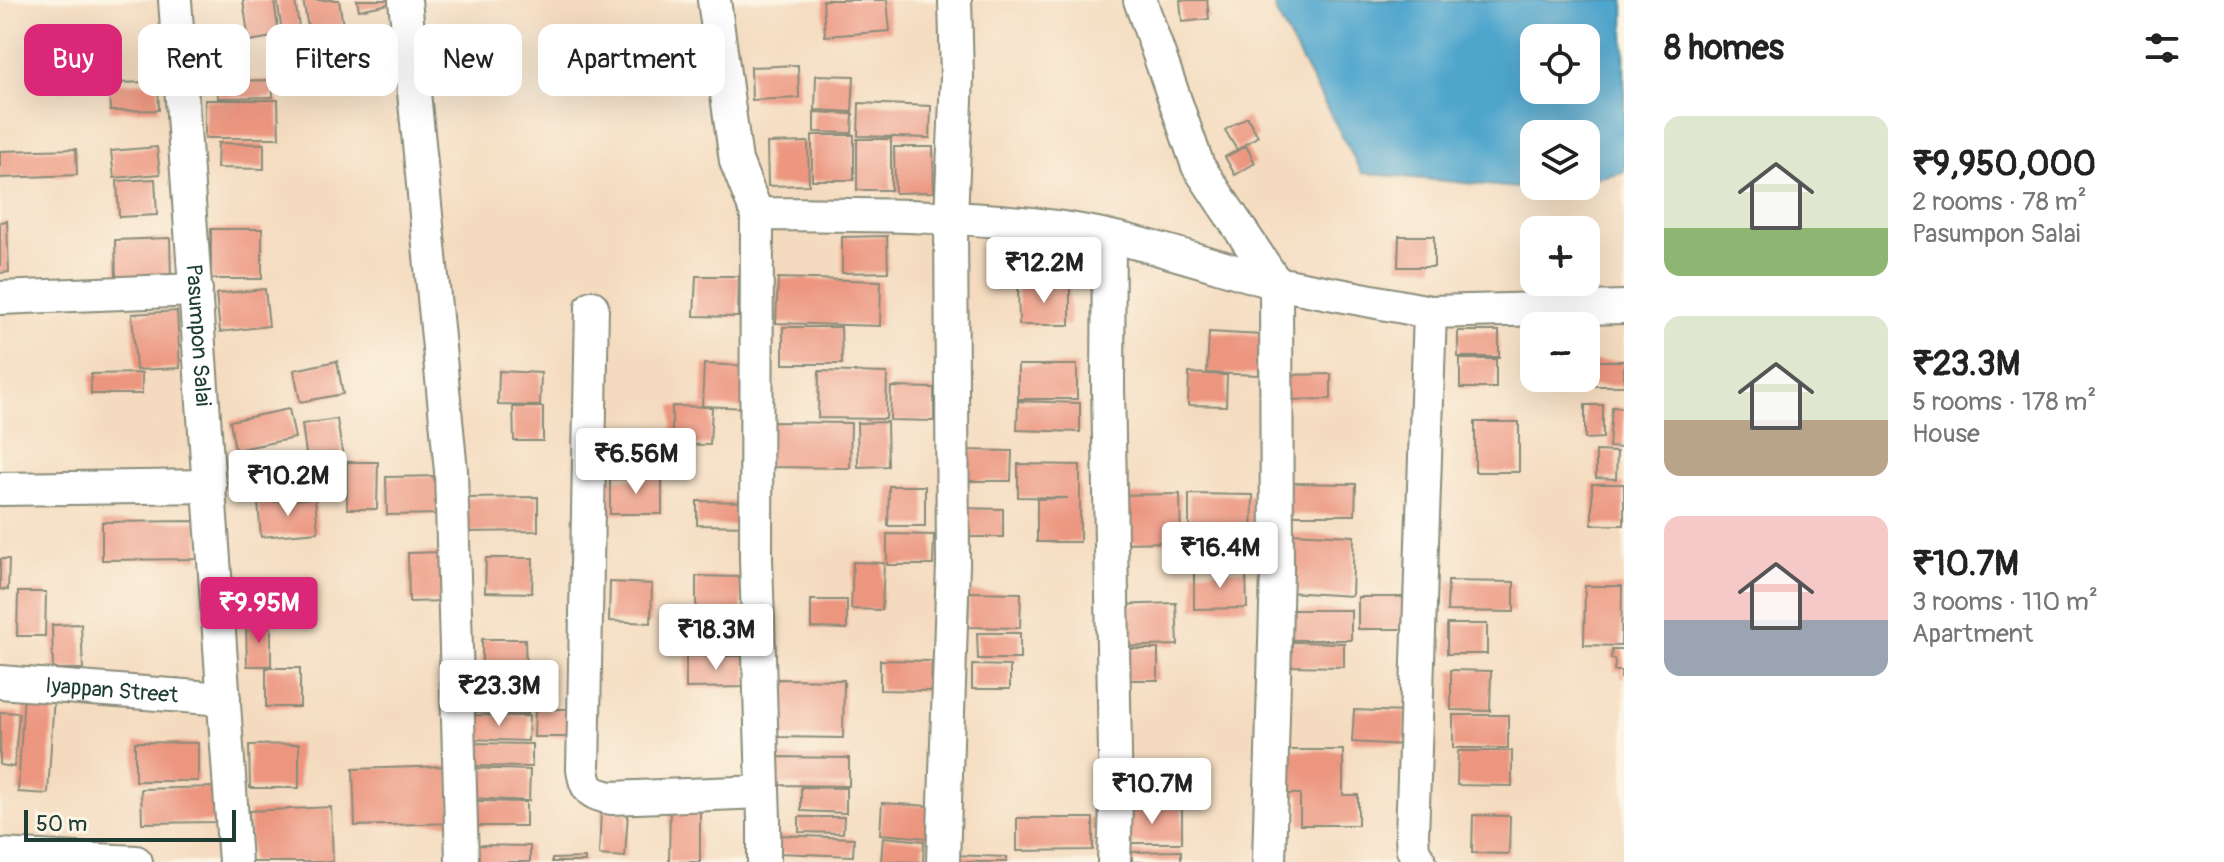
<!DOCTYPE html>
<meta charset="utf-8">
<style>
:root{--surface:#fff;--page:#f6f6f6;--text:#222;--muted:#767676;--accent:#db2777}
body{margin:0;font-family:Pangolin,sans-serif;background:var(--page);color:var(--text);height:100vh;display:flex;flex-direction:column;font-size:30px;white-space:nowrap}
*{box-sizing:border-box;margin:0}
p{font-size:26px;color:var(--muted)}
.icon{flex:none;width:44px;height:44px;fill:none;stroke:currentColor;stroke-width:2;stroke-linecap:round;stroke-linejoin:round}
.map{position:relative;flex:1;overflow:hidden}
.sheet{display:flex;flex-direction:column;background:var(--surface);width:600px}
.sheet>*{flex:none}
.guide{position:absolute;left:24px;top:24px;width:760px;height:72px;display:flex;gap:16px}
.buttons{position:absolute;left:1520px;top:24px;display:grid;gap:16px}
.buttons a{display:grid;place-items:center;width:80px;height:80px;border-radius:16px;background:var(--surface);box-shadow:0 8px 32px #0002;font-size:40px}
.scale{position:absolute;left:24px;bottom:20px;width:212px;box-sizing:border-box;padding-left:8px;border:4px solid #1f3d34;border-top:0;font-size:22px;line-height:28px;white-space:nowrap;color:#1f3d34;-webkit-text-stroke:6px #fcf5e5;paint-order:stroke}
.price{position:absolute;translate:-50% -68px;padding:0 18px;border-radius:8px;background:#fff;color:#222;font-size:26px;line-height:52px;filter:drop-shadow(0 2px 4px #0008)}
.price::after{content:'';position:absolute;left:50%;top:48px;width:24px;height:18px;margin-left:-12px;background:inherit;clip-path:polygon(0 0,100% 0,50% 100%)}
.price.selected{background:var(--accent);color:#fff}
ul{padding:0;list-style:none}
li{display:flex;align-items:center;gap:24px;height:200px;padding:0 40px}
li span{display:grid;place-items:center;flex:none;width:224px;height:160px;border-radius:16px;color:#555}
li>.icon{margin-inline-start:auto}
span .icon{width:96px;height:96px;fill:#fffc;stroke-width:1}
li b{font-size:34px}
h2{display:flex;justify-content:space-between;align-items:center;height:96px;padding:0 40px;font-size:34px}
.tag{padding:0 28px;border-radius:16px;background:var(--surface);box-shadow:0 8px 32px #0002;font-size:28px;line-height:72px}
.tag.selected{background:var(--accent);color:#fff}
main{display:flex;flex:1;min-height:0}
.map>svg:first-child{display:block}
.water{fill:#50a6cd;stroke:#387280;stroke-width:2;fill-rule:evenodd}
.building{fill:#ec9680}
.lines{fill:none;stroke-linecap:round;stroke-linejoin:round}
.street-casing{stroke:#8a8c7a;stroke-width:36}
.street{stroke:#fff;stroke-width:32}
.labels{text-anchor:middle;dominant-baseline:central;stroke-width:8;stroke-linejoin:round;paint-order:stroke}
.street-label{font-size:22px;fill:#1f3d34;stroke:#fcf5e5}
</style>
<main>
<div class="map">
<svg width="1624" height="862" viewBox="0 0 1624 862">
<rect width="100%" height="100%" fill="#fcf5e5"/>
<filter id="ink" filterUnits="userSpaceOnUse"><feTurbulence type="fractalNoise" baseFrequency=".0125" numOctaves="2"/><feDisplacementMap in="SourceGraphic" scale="16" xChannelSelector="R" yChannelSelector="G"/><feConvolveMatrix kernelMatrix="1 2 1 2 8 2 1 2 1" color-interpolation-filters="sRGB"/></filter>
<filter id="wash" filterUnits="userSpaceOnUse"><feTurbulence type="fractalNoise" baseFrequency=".006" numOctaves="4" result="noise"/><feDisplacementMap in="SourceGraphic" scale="32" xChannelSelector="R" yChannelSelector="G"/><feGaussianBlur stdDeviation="1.8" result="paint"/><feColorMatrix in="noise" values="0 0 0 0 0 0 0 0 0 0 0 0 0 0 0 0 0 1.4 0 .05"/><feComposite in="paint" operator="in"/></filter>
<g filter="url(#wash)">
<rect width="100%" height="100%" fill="#f4dbbf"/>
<!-- water -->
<path class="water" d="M 1275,0 L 1624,0 L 1624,172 L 1586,180 L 1586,134 L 1534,134 L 1534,186 L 1558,186 L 1538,190 L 1362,173 L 1276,13 ZM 1534,38 L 1586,38 L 1586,90 L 1534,90 Z"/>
<g id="blocks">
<!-- building -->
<g class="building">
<polygon points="243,0 274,0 279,36 249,41"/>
<polygon points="277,0 295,0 301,40 284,43"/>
<polygon points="303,0 339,0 343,26 309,33"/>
<polygon points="357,0 404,0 404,1 359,10"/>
<polygon points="823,0 887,0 890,31 825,36"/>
<polygon points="1180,0 1207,0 1209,19 1182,22"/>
<polygon points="798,65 799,98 752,100 751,67"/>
<polygon points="816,75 854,76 852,112 815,110"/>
<polygon points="273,80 273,97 218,98 217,81"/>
<polygon points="158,82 159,110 110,111 109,83"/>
<polygon points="205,100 278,100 279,138 205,138"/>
<polygon points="859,103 931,106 930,138 858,136"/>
<polygon points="814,112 853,114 852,133 814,132"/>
<polygon points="1247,117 1258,136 1237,150 1225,130"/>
<rect x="812" y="135" width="42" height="45"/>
<rect x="857" y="139" width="34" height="51"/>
<polygon points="808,142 809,185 768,186 767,143"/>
<polygon points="218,143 264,144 264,169 217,168"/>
<polygon points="1246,146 1255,163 1235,175 1225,157"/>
<polygon points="157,147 160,174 114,178 111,151"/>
<polygon points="894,147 933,147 934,192 895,193"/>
<polygon points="76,149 77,175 0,178 0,151"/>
<polygon points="155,179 157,215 119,217 117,181"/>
<polygon points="7,221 9,272 0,273 0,222"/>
<rect x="211" y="229" width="51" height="50"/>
<polygon points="887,236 888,272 842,273 842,237"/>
<polygon points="1399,236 1434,236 1434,267 1398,267"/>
<polygon points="170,238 171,277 116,278 115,240"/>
<polygon points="696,276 739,276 738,317 694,316"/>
<polygon points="778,278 881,281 880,326 776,323"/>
<polygon points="1018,285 1070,285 1070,325 1019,325"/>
<polygon points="265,289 269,326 220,332 216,294"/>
<polygon points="177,311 180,368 136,370 132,314"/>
<polygon points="783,327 841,327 842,364 783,364"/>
<rect x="1458" y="331" width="41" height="26"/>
<polygon points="1209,332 1261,335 1259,375 1207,373"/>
<rect x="1460" y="359" width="36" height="29"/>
<polygon points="337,361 343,394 300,402 294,370"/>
<polygon points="1590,361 1624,361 1624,386 1589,386"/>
<polygon points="704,364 749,366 747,408 702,406"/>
<rect x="1018" y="365" width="59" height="34"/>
<polygon points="499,371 541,373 540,406 498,405"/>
<polygon points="819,371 887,373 886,419 818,418"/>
<polygon points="142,373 142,394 91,394 91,374"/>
<polygon points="1189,373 1227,375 1226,406 1188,405"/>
<polygon points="1331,374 1331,399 1284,400 1284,375"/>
<polygon points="891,387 934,388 934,421 890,420"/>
<polygon points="1018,401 1080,403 1080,432 1017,430"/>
<polygon points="1585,405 1603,405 1603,438 1585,439"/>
<polygon points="672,406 712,407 710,445 672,444"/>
<polygon points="513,407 543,407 543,441 514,441"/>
<polygon points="1612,407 1624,408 1624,448 1609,447"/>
<polygon points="289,409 295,438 235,450 230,421"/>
<polygon points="337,419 345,471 309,476 302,424"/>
<polygon points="768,422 851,423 850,468 768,467"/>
<polygon points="887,422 888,466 858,467 857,423"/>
<rect x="1475" y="422" width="44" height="50"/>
<polygon points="961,450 1012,451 1011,481 961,481"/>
<polygon points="1596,451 1617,452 1616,479 1596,478"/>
<polygon points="347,462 378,462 377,509 347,509"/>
<polygon points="1018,464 1080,465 1080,542 1037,542 1037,499 1068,498 1018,497"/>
<polygon points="443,476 444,514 387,515 386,477"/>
<rect x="610" y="479" width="52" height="35"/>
<polygon points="1286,483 1356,484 1355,515 1286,515"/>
<rect x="1592" y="484" width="32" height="41"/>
<polygon points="889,486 925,486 925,526 888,526"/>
<polygon points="1180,494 1181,542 1114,543 1113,495"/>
<polygon points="1189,494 1253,495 1252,543 1189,541"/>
<polygon points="538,497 538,531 467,532 467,498"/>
<polygon points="315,498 318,532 261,537 258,503"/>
<polygon points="697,501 752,502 751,526 697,525"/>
<polygon points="960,508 1003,509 1003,537 959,537"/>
<polygon points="198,521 199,559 102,560 102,522"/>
<polygon points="1290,533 1354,536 1352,596 1287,592"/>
<polygon points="887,534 934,535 933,565 887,565"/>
<polygon points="445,552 446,601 409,602 408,553"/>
<polygon points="486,558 533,558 532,593 485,592"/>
<polygon points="0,559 9,559 8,590 0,589"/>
<polygon points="853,562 884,563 882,610 851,609"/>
<polygon points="1246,570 1247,608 1194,609 1194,571"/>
<polygon points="696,576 742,577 741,616 696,615"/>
<polygon points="1448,581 1514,582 1514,612 1447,611"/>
<polygon points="610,582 652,584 651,623 609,621"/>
<polygon points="1585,586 1622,586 1621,646 1584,645"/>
<polygon points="18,592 46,592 45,636 17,636"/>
<polygon points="969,592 1021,593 1020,628 968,627"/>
<rect x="1358" y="597" width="56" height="32"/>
<polygon points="811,600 847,600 847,629 811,628"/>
<polygon points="1176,603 1178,645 1115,647 1114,605"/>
<polygon points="1281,610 1351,610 1351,640 1280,640"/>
<polygon points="688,620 734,620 734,651 688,652"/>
<polygon points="81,624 83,669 53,669 52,625"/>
<polygon points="271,624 271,666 247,666 246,625"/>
<rect x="1447" y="624" width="40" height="30"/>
<polygon points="977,633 1020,633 1020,659 978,659"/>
<polygon points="482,639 525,639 526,672 482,672"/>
<polygon points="1287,642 1344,643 1344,667 1287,666"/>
<rect x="1121" y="649" width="37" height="31"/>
<polygon points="1612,650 1624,650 1624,678 1621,678 1621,671 1614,671 1615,663 1614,659 1611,659"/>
<polygon points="686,656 747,656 747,687 686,688"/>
<polygon points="880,660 932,661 931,691 880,690"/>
<polygon points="972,665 1010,666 1010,689 972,689"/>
<rect x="266" y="668" width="34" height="39"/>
<polygon points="1451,670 1491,671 1490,711 1451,710"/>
<polygon points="776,679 844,680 843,738 776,737"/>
<polygon points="474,682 529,684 528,714 473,712"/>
<polygon points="24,692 54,695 48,794 18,792"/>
<polygon points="535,709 579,709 578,737 534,737"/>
<polygon points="1354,710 1406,712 1404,745 1352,742"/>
<polygon points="0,712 19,713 14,767 0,765"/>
<polygon points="469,715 529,716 528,741 468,739"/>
<rect x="1453" y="715" width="55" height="33"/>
<polygon points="135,742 198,743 198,781 135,781"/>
<polygon points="468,743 532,744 532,767 467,766"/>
<polygon points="299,744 299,788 250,788 249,745"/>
<polygon points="1283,750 1343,750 1343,795 1358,795 1358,825 1300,825 1300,794 1283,794"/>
<polygon points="1458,751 1512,751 1512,786 1457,785"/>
<polygon points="775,757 849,758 849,786 775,785"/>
<polygon points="450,766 452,823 355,826 353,769"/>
<polygon points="469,768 530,770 529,801 468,798"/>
<polygon points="215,787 216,822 142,823 141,789"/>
<polygon points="801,787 846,788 846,813 801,811"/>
<polygon points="476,801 526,802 526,826 475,826"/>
<polygon points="670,803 700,803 700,862 669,862"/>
<polygon points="882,803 930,806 928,838 880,834"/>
<polygon points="331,807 333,862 251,862 249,811"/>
<rect x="1122" y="808" width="60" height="35"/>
<polygon points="601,810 628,812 625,857 599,855"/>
<polygon points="1473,815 1510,816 1509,854 1472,853"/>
<polygon points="799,817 844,817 843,833 799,832"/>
<polygon points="1017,818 1093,818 1093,850 1017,851"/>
<polygon points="778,835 854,838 853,856 778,853"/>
<polygon points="883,837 924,841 923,862 881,861"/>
<polygon points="475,845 530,846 530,862 475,862"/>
<polygon points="1181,851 1181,862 1132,862 1132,852"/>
<polygon points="952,855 1007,857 1007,862 951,862"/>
<polygon points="585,858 585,862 552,862 552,859"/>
</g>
</g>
</g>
<g filter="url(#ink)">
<use href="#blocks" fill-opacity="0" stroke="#8a8c7a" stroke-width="2"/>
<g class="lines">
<defs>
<g id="street">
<path id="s1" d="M 175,0 L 235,862"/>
<polyline points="405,0 451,471 462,862"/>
<polyline points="714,0 736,161 757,214 756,558 764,821 764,862"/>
<polyline points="1140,0 1198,166 1276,283 1430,312 1624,307"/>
<path d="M 757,214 C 857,215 957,214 1057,227 C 1131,237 1204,263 1276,283 L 1277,570 L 1269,862"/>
<polyline points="1109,237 1108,385 1116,804 1114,862"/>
<polyline points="0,298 196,290"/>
<path d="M 592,307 L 583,769 C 586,790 590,793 611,798 L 763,792"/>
<polyline points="0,489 210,486"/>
<path id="s2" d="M 0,682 L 224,699"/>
<polyline points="0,855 136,862"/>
<polyline points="943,862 953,564 951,217 957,77 955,0"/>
<polyline points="1420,862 1413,850 1412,836 1430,312"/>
</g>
</defs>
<!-- street casing -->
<use href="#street" class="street-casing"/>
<!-- street -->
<use href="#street" class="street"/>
</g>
</g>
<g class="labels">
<!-- street labels -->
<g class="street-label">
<text stroke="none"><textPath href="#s1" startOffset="336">Pasumpon Salai</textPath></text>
<text stroke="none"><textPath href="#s2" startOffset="112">Iyappan Street</textPath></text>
</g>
</g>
</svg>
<div class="buttons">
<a><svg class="icon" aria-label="locate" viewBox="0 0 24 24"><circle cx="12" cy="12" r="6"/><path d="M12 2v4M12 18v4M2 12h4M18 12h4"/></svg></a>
<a><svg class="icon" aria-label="layers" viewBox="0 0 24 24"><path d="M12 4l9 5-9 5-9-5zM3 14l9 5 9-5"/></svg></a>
<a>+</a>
<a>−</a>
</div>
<div class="scale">50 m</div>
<b class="price" style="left:1044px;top:305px">₹12.2M</b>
<b class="price" style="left:636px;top:496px">₹6.56M</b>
<b class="price" style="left:288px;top:518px">₹10.2M</b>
<b class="price" style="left:1220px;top:590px">₹16.4M</b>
<b class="price selected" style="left:259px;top:645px">₹9.95M</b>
<b class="price" style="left:716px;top:672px">₹18.3M</b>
<b class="price" style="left:499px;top:728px">₹23.3M</b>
<b class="price" style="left:1152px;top:826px">₹10.7M</b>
<div class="guide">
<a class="tag selected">Buy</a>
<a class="tag">Rent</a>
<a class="tag">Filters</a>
<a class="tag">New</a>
<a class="tag">Apartment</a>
</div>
</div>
<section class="sheet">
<h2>8 homes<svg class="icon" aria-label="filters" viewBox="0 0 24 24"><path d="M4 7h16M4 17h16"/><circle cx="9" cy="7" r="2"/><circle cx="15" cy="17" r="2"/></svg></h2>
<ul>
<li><span style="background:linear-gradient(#dfe7d0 70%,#8fb573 0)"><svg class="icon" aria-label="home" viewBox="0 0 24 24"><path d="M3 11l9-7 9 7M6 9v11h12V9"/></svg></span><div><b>₹9,950,000</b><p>2 rooms · 78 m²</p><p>Pasumpon Salai</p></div></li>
<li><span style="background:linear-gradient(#dfe7d0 65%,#b9a48a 0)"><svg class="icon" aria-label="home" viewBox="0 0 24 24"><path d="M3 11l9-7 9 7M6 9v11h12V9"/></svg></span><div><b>₹23.3M</b><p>5 rooms · 178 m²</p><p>House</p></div></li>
<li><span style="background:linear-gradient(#f6c9c9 65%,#9aa5b1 0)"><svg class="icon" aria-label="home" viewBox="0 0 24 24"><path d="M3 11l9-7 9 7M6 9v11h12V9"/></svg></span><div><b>₹10.7M</b><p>3 rooms · 110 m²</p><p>Apartment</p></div></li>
</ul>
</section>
</main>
